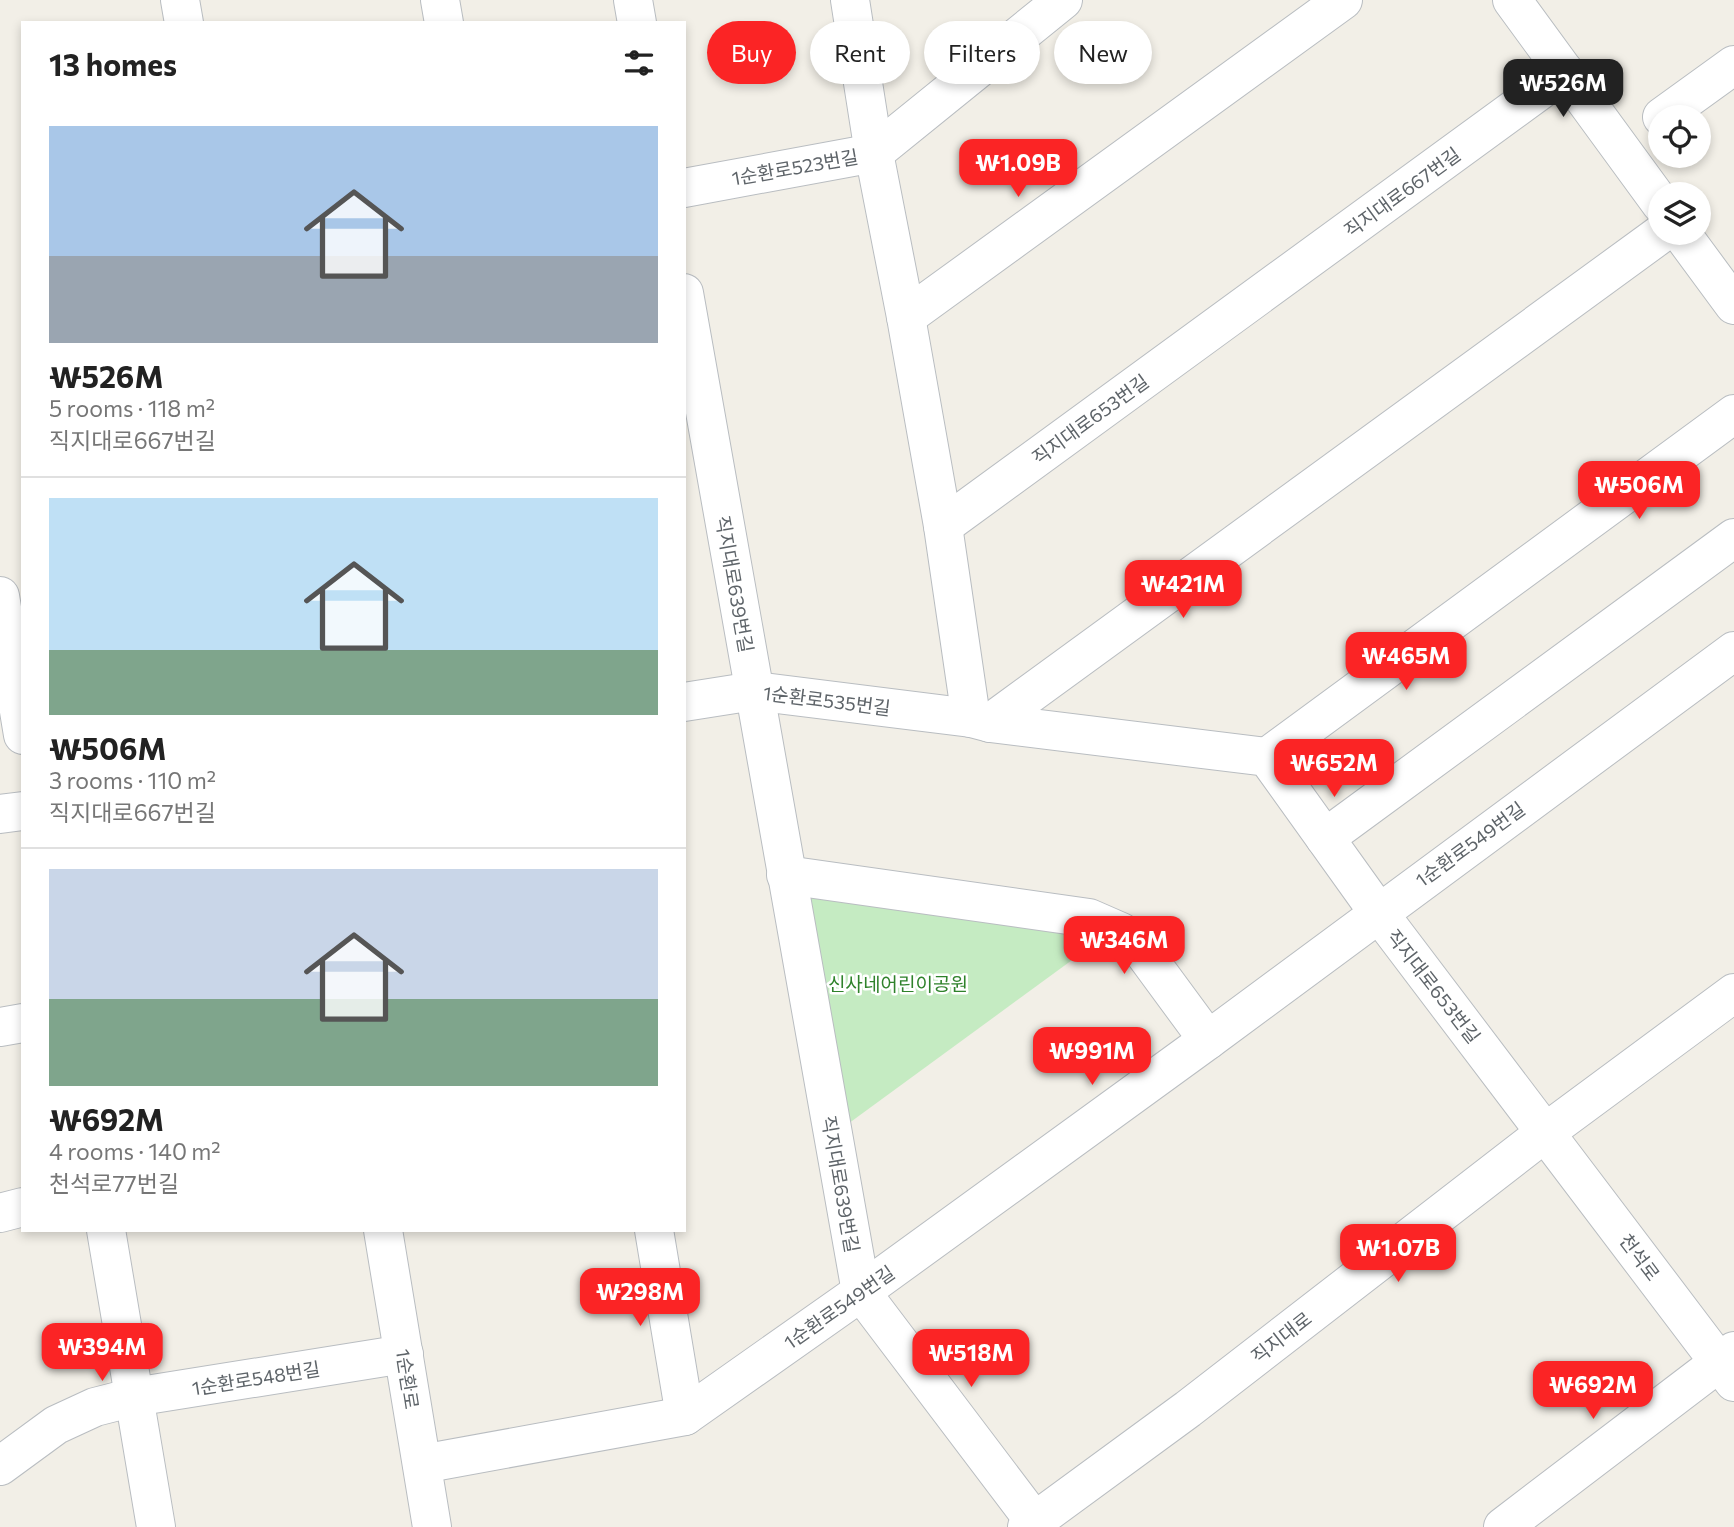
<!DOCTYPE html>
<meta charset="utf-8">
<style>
:root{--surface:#fff;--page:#f2f2f2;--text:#222;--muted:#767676;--line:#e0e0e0;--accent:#fb2425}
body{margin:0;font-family:Commissioner,"Noto Sans KR",sans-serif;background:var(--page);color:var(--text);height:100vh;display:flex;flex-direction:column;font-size:26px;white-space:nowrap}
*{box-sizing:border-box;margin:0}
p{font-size:23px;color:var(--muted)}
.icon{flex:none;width:38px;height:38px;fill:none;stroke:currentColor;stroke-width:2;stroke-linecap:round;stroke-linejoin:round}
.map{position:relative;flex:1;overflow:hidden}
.drawer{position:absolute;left:21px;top:21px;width:665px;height:1211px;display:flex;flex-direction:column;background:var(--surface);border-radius:0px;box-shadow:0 4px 10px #0003}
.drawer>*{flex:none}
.banner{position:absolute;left:707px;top:21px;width:665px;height:63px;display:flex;gap:14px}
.controls{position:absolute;left:1648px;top:105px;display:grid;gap:14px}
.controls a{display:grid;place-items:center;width:63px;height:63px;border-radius:50%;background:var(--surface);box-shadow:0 4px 10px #0003;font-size:35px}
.price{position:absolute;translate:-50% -60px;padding:0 16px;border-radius:14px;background:var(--accent);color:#fff;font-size:23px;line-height:46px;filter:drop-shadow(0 2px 4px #0008)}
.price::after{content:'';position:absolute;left:50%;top:42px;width:21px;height:16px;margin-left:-10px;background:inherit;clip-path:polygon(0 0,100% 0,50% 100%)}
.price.selected{background:#222;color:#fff}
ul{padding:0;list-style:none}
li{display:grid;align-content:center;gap:14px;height:371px;padding:0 28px}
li+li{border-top:2px solid var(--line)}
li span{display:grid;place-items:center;height:217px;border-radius:0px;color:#555}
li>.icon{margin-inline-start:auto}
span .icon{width:126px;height:126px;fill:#fffc;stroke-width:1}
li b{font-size:30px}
h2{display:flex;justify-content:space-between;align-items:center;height:84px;padding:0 28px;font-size:30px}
.pill{padding:0 24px;border-radius:32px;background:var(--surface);box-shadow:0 4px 10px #0003;font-size:24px;line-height:63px}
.pill.selected{background:var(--accent);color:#fff}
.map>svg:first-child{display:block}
.green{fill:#c5ebc2}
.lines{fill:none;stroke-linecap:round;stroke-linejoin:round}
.minor-casing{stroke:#b9bdc1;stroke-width:40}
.minor{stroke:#fff;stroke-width:38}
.labels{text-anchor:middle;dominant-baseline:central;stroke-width:5;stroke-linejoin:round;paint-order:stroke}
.street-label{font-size:19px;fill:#5e6469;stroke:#fff}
.park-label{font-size:19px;fill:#2f822b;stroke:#fff}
</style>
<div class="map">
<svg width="1734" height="1527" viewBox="0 0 1734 1527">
<rect width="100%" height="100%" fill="#f2efe7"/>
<!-- green -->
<polygon class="green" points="807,886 1105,936 841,1129"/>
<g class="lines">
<defs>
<g id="minor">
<polyline points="180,0 184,23"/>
<polyline points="440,0 444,23"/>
<polyline points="633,0 637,23"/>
<polyline points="850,0 874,153 906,317 943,526 971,718"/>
<polyline points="1512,0 1661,204"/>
<polyline points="1662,117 1734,65"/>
<polyline points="684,188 874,153 1063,0"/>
<polyline points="1681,233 1734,305"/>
<polyline points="684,293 861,1292 1035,1522"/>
<polyline points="906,317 1343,0"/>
<polyline points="943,526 1565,72"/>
<polyline points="0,596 23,735"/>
<polyline points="684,702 754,691 971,718 990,723 1267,757 1378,912 1734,1382"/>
<polyline points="990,723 1662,233"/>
<polyline points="1267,757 1734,414"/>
<polyline points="0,814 23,811"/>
<polyline points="1325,838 1734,538"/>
<polyline points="786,875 1089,918 1121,932 1144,953 1208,1040"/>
<polyline points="0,1027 23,1023"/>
<polyline points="0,1213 23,1207"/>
<polyline points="106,1230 156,1527"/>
<polyline points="383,1230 432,1527"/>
<polyline points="654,1230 685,1416"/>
<polyline points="422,1464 685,1416 861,1292 1208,1040 1734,651"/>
<polyline points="0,1466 56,1425 95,1407 134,1397 404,1354"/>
<polyline points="1027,1527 1188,1409 1546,1132 1734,993"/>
<polyline points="1503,1527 1734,1351"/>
</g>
</defs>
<!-- minor casing -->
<use href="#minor" class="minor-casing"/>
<!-- minor -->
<use href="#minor" class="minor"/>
</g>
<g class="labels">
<!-- street labels -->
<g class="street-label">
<text transform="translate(795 167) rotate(-10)">1순환로523번길</text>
<text transform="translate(1402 192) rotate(-36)">직지대로667번길</text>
<text transform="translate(1090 419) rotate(-36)">직지대로653번길</text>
<text transform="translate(735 584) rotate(80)">직지대로639번길</text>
<text transform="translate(827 700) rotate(7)">1순환로535번길</text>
<text transform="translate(1470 844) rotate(-36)">1순환로549번길</text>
<text transform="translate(1434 986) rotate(52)">직지대로653번길</text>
<text transform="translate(841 1184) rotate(80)">직지대로639번길</text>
<text transform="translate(1640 1257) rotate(53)">천석로</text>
<text transform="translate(839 1307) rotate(-35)">1순환로549번길</text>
<text transform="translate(1281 1337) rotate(-38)">직지대로</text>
<text transform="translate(256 1378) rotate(-9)">1순환로548번길</text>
<text transform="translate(408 1379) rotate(81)">1순환로</text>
</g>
<!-- park labels -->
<g class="park-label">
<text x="898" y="983">신사네어린이공원</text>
</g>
</g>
</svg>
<div class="controls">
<a><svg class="icon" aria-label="locate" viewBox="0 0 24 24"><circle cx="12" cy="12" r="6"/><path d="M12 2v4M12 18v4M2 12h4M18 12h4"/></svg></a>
<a><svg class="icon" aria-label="layers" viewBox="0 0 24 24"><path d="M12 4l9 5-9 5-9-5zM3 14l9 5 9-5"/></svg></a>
</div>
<b class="price selected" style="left:1563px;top:119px">₩526M</b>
<b class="price" style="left:1018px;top:199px">₩1.09B</b>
<b class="price" style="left:1639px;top:521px">₩506M</b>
<b class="price" style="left:1183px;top:620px">₩421M</b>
<b class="price" style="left:1406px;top:692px">₩465M</b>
<b class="price" style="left:1334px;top:799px">₩652M</b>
<b class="price" style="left:1124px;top:976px">₩346M</b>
<b class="price" style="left:1092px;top:1087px">₩991M</b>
<b class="price" style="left:1398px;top:1284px">₩1.07B</b>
<b class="price" style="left:640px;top:1328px">₩298M</b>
<b class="price" style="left:102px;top:1383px">₩394M</b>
<b class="price" style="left:971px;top:1389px">₩518M</b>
<b class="price" style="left:1593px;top:1421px">₩692M</b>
<div class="banner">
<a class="pill selected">Buy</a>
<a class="pill">Rent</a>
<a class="pill">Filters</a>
<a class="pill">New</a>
</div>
<section class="drawer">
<h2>13 homes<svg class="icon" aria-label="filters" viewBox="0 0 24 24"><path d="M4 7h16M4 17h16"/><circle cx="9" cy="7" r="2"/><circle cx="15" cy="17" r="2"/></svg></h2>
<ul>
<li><span style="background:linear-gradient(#a9c7e8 60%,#9aa5b1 0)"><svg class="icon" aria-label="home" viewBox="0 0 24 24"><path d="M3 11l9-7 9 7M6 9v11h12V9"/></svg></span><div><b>₩526M</b><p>5 rooms · 118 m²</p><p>직지대로667번길</p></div></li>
<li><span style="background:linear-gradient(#bfe0f5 70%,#7fa58c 0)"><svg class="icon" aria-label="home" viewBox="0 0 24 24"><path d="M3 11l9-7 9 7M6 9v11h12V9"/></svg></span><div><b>₩506M</b><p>3 rooms · 110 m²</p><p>직지대로667번길</p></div></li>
<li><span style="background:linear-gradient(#c9d6e8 60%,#7fa58c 0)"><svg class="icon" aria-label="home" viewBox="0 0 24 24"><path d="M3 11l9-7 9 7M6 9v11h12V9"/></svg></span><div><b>₩692M</b><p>4 rooms · 140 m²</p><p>천석로77번길</p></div></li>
</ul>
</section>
</div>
